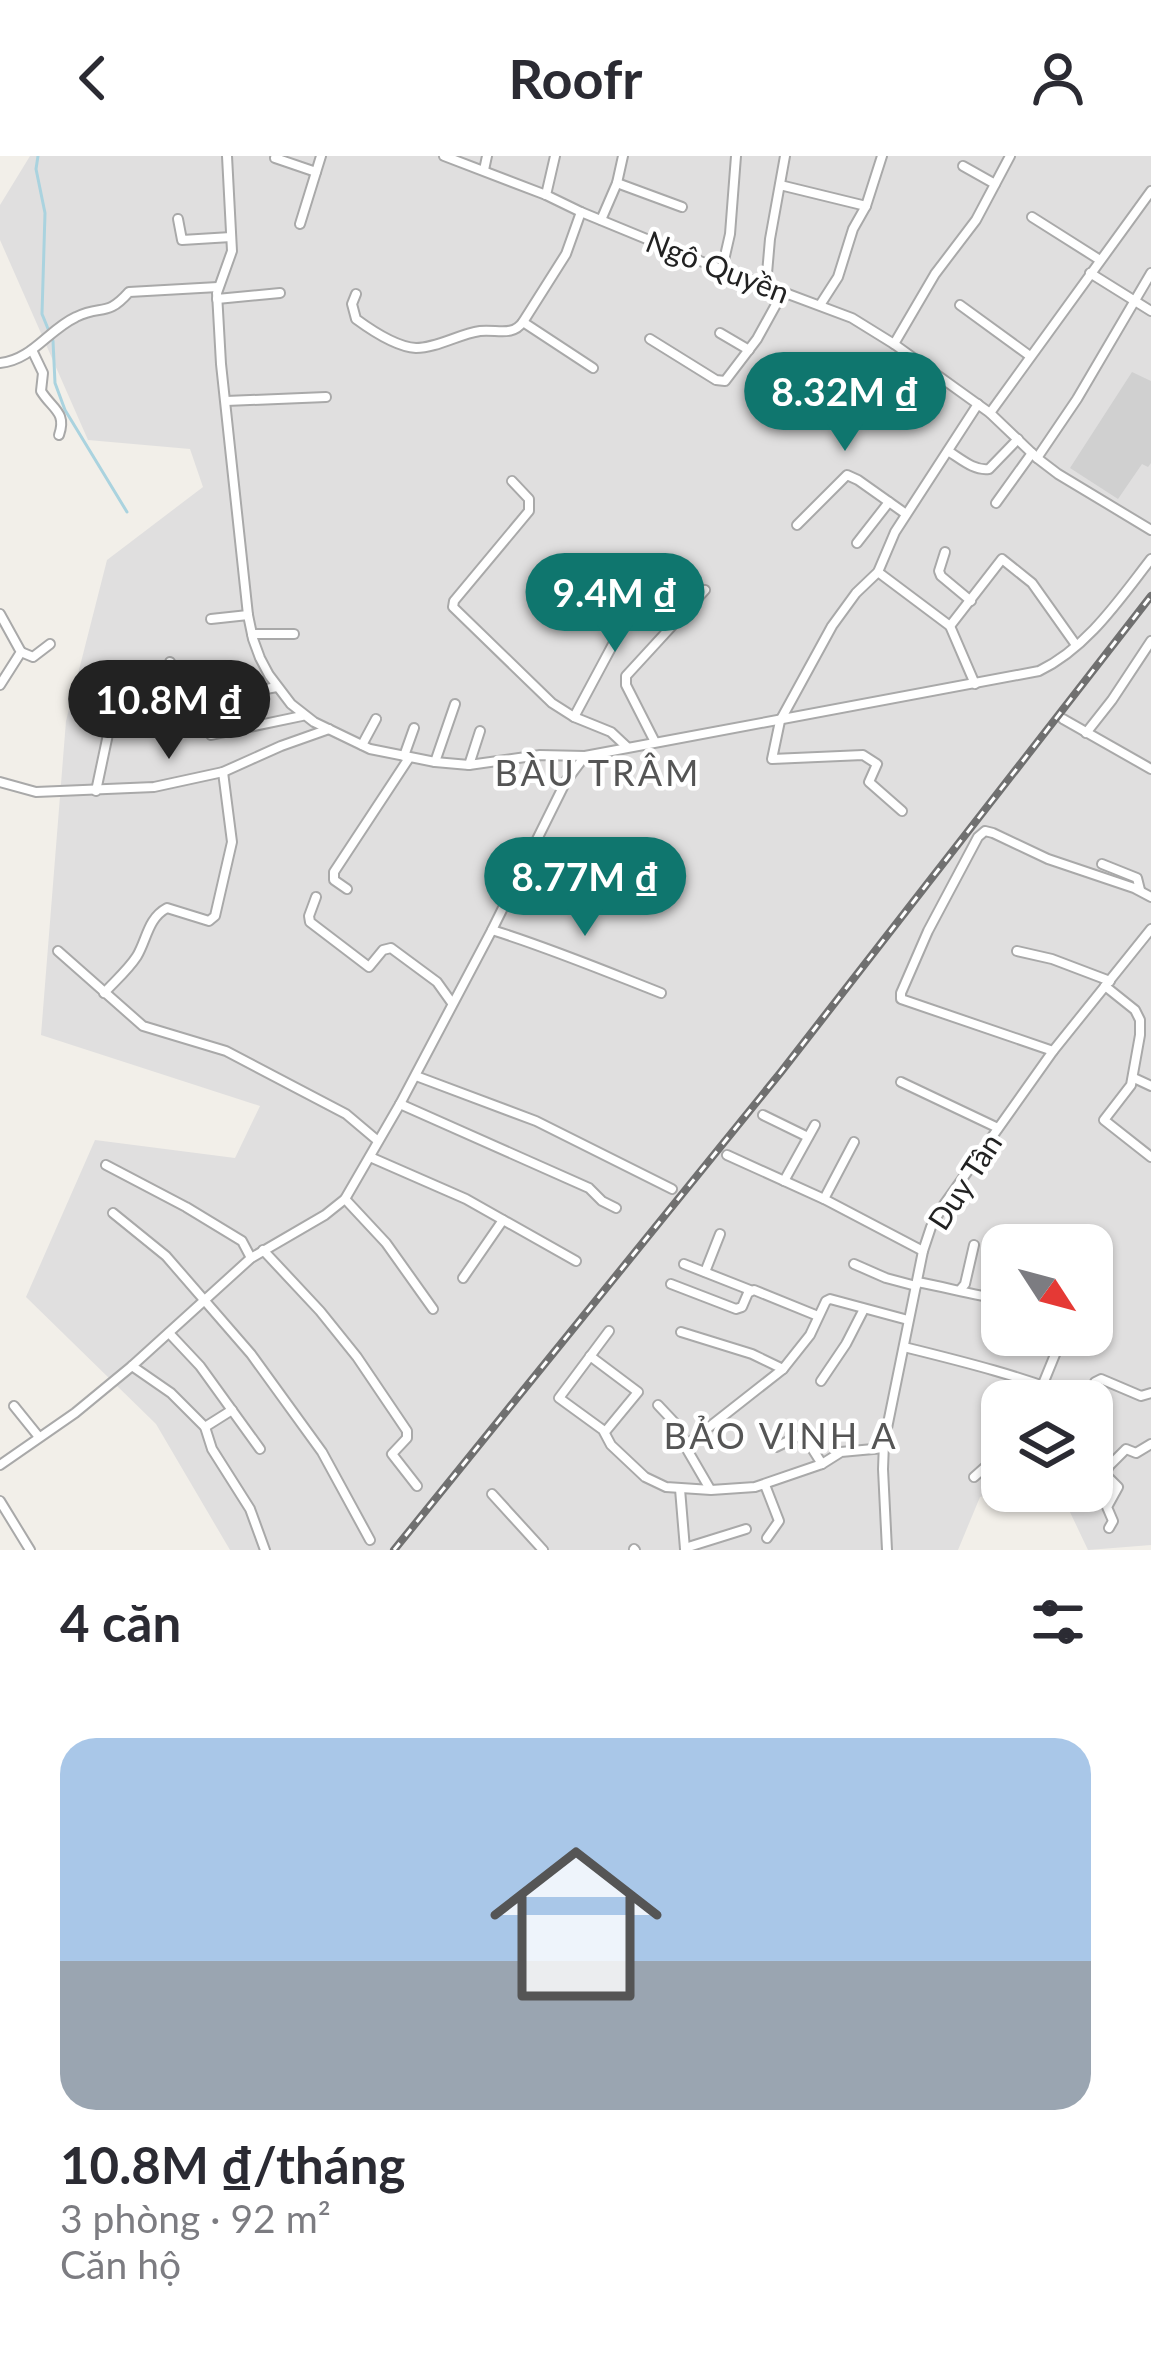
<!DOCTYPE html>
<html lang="vi">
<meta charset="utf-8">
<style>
:root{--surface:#fff;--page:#f2f2f3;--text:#2b2b33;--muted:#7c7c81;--line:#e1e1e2;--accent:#0f766e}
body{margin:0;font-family:Lato,sans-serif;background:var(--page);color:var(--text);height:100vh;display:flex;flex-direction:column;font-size:45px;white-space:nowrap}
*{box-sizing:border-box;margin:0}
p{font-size:39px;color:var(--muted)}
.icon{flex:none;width:66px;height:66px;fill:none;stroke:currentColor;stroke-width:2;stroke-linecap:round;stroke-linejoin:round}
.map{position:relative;height:1394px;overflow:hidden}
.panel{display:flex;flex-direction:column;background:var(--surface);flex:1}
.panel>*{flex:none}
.needle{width:78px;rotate:126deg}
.buttons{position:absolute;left:981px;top:1068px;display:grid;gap:24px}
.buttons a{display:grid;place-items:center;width:132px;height:132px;border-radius:24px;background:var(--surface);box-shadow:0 3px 9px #0004;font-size:60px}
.price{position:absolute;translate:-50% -102px;padding:0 27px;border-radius:42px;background:var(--accent);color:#fff;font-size:39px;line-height:78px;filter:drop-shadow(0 3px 6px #0008)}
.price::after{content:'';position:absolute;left:50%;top:72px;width:36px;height:27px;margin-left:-18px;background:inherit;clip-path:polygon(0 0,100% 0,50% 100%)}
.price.on{background:#222;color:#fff}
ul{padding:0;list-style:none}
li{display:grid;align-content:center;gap:24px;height:636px;padding:0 60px}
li+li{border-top:3px solid var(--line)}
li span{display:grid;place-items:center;height:372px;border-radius:36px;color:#555}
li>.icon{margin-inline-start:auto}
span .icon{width:216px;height:216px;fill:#fffc;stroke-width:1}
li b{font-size:51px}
h2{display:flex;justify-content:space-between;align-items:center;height:144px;padding:0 60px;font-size:51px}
header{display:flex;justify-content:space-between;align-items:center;height:156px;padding:0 60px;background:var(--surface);font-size:54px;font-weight:700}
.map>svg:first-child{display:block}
.residential{fill:#e0dfdf;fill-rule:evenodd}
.religious{fill:#d0d0d0}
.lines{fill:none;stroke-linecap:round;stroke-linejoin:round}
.stream{stroke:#aad3df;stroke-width:3}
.minor-casing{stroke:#a9a9a9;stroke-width:12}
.minor{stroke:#fff;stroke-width:8}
.rail-casing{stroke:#707070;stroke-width:8}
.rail{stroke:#fff;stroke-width:3;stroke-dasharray:9;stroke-linecap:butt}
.labels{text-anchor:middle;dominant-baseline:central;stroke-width:9;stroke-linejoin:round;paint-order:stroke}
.street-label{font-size:30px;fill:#222;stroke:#fff}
.quarter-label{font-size:36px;letter-spacing:3px;fill:#555;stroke:#fff}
</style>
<header><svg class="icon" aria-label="back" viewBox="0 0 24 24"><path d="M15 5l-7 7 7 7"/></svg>Roofr<svg class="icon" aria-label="person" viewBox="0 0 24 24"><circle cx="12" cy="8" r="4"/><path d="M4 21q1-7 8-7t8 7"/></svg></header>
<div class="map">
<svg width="1151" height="1394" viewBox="0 0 1151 1394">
<rect width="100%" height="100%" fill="#f2efe9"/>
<!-- residential -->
<path class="residential" d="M 30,0 L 1151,0 L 1151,1389 L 1088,1394 L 1060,1335 L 1092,1335 L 1092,1245 L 1002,1245 L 1002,1335 L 1008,1335 L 980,1341 L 958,1394 L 230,1394 L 156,1268 L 26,1141 L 95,984 L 235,1002 L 260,950 L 41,879 L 66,565 L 107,404 L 203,331 L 190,293 L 88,284 L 0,84 L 0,49 ZM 1002,1089 L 1092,1089 L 1092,1179 L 1002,1179 Z"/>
<!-- religious -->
<polygon class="religious" points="1132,216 1151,225 1151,307 1148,311 1142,308 1118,343 1070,312"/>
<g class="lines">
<!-- stream -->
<polyline class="stream" points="38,0 36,13 45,57 42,158 53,185 55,227 65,254 127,356"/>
<defs>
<g id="minor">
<polyline points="227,0 232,95 217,137 221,208 248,459 253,483 260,502 269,519 291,548 314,566 370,593 435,606 469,609 540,599 585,600"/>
<polyline points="444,0 546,39 581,56 700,105 852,162 894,188 990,257 1037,302 1058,318 1151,374"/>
<polyline points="275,2 316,16"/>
<polyline points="963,10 995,28"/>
<polyline points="484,14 487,0"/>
<polyline points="617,27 682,51"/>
<polyline points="780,29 866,50"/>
<polyline points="546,39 555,0"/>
<polyline points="1032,61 1100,104"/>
<polyline points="178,63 182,84 231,81"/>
<polyline points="601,64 617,27 623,0"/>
<polyline points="300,68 321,0"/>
<polyline points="722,113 730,78 736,0"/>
<polyline points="1090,117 1151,155"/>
<polyline points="766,129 770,83 785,0"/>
<path d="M 356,138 L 352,148 L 356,163 C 371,174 397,191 416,192 C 437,192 459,178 480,175 C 497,173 512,181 523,166 L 593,212"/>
<polyline points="217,143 280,137"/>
<polyline points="820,149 838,121 853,73 866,50 882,0"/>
<polyline points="960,149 1030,200"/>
<polyline points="523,166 566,98 581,56"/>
<polyline points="720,177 749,194"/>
<polyline points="650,183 716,224 725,225 757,183 784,134"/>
<polyline points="894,188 935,118 976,64 1010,0"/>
<path d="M 32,194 L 43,217 L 41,235 C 52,253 67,256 59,279"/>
<path d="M 0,207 C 32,204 48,174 76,161 C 102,148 106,162 129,136 L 218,131"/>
<polyline points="226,245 326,241"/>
<polyline points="990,257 1151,35"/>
<path d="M 948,295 C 961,303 974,315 989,313 L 1018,283"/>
<polyline points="1037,302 1077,243 1151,117"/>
<polyline points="512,325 529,343 529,355 454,445 453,451 552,547 574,561 611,576 627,591"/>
<polyline points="996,347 1032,297"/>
<polyline points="797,369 847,319 858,324 906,358"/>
<polyline points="857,387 889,346"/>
<polyline points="945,396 939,415 941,420 971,445"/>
<polyline points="878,416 950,470 975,528"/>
<polyline points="0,458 21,496 0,529"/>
<polyline points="211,463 248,459"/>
<polyline points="950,470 1002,403 1032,427 1076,489"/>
<polyline points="252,478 294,478"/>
<polyline points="21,496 33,501 50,488"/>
<polyline points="170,506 164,528 166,547 170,550 277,531"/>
<polyline points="574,561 619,477"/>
<polyline points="1063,563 1151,613"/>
<polyline points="1086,577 1112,544 1151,485"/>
<polyline points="211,579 302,560"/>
<polyline points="655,586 626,529 626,520 705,434"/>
<polyline points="362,589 376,563"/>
<polyline points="404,600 414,572"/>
<polyline points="435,606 455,548"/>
<polyline points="469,609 480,575"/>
<polyline points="0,626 36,636 154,631 223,616 281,590 329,573"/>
<polyline points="96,635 118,531"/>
<polyline points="902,655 869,626 877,608 863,599 772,603 780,565 832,470 856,437 878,416 895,376 978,248"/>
<polyline points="1102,708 1137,722 1140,734"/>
<polyline points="347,733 334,724 334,716 409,602"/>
<polyline points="316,741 309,760 310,766 369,811 383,794 391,792 437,826 452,847"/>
<path d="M 492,774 C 550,792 605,815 661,837"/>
<polyline points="58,795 143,870 226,895 346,958 378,985"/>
<polyline points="1017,795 1052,803 1110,825"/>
<polyline points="1105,830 1135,854 1140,864 1140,879 1131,929 1104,964 1151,1001"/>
<path d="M 104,837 C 115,825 128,814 137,800 C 147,783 148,762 167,752 L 209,765 L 215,760 L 232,686 L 223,616"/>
<polyline points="1053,895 901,843 901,837 928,775 978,681 985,675 993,677 1048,703 1134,732 1151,741"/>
<polyline points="416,920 536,965 672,1033"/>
<polyline points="1134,922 1151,930"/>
<polyline points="901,926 998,972"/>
<polyline points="400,948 589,1032 602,1045 616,1052"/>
<polyline points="763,959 808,981"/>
<polyline points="727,999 824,1043 923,1095"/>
<polyline points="370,1001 466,1043 576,1105"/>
<polyline points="106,1009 186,1051 242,1085 251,1102"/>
<polyline points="784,1025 815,969"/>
<polyline points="345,1043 386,1087 433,1153"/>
<polyline points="824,1043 854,986"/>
<polyline points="113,1057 166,1100 251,1198 322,1296 370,1384"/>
<polyline points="263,1094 320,1155 357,1201 407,1275 407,1282 392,1298 417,1330"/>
<polyline points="684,1108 750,1134"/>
<polyline points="854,1108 886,1122 916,1130"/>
<polyline points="1092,1109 1097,1101"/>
<polyline points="705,1116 720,1078"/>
<polyline points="463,1122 503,1064"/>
<path d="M 917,1126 C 946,1131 972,1139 1002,1143"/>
<polyline points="671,1128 736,1153 742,1151 748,1137 754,1134 818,1160"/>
<polyline points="960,1134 965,1128 974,1089"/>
<polyline points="609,1175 559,1242 603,1274 611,1289 645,1321 666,1331 711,1334 755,1331 822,1308 841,1296 884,1292"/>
<polyline points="681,1176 752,1198 783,1213"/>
<polyline points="169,1177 200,1210 260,1293"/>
<path d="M 904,1191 C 965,1206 1025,1221 1083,1245"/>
<polyline points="590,1200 638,1236 605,1276"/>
<polyline points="132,1210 171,1237 205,1271 212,1293 250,1353 265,1394"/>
<polyline points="821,1225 846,1188 864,1153"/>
<polyline points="1036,1245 1063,1179"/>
<polyline points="1087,1245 1095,1226 1101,1223 1141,1240 1151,1237"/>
<polyline points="658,1249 674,1266 685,1290"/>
<polyline points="14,1250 39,1281"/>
<polyline points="205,1271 232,1254"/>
<polyline points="776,1291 803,1278 822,1308"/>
<polyline points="1092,1301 1109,1310 1126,1293 1136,1297 1151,1288"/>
<path d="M 0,1309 L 75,1257 L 132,1210 L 251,1102 L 325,1059 L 345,1043 L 400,948 L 492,774 L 566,625 L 585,600 L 1039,515 C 1087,492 1119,444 1151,403"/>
<polyline points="1109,1310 1105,1318 1118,1331 1107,1351 1113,1365 1109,1372"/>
<polyline points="974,1321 1002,1296"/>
<polyline points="765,1329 779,1365 767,1382"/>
<polyline points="680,1333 685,1393"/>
<polyline points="710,1333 685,1290 783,1213 810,1179 826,1145 830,1143 908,1164"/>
<polyline points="492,1338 543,1394"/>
<polyline points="0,1345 30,1394"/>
<polyline points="685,1392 746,1373"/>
<polyline points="634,1393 635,1394"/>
<polyline points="887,1394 883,1313 884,1287 923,1095 931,1071 943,1050 1053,895 1151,773"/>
</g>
</defs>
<!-- minor casing -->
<use href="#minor" class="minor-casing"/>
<!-- minor -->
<use href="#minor" class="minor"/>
<defs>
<polyline id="rail" points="394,1394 781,916 1151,440"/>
</defs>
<!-- rail casing -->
<use href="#rail" class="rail-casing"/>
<!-- rail -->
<use href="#rail" class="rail"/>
</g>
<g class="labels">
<!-- street labels -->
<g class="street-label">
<text transform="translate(718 110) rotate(21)">Ngô Quyền</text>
<text transform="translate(964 1025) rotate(-57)">Duy Tân</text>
</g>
<!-- quarter labels -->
<g class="quarter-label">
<text x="598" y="616">BÀU TRÂM</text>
<text x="781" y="1279">BẢO VINH A</text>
</g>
</g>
</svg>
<div class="buttons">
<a><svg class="needle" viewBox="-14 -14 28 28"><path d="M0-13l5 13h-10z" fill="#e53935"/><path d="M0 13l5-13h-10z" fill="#7c7c81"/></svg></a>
<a><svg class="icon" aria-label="layers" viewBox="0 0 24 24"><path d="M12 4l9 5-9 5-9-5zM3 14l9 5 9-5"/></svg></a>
</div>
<b class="price" style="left:845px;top:298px">8.32M ₫</b>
<b class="price" style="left:615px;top:499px">9.4M ₫</b>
<b class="price on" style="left:169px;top:606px">10.8M ₫</b>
<b class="price" style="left:585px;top:783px">8.77M ₫</b>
</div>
<section class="panel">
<h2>4 căn<svg class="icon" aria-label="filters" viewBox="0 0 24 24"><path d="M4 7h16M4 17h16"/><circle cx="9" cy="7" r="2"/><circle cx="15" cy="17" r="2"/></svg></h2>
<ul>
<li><span style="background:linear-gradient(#a9c7e8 60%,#9aa5b1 0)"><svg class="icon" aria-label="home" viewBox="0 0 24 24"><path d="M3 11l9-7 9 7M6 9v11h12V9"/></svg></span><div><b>10.8M ₫/tháng</b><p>3 phòng · 92 m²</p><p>Căn hộ</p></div></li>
</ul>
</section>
